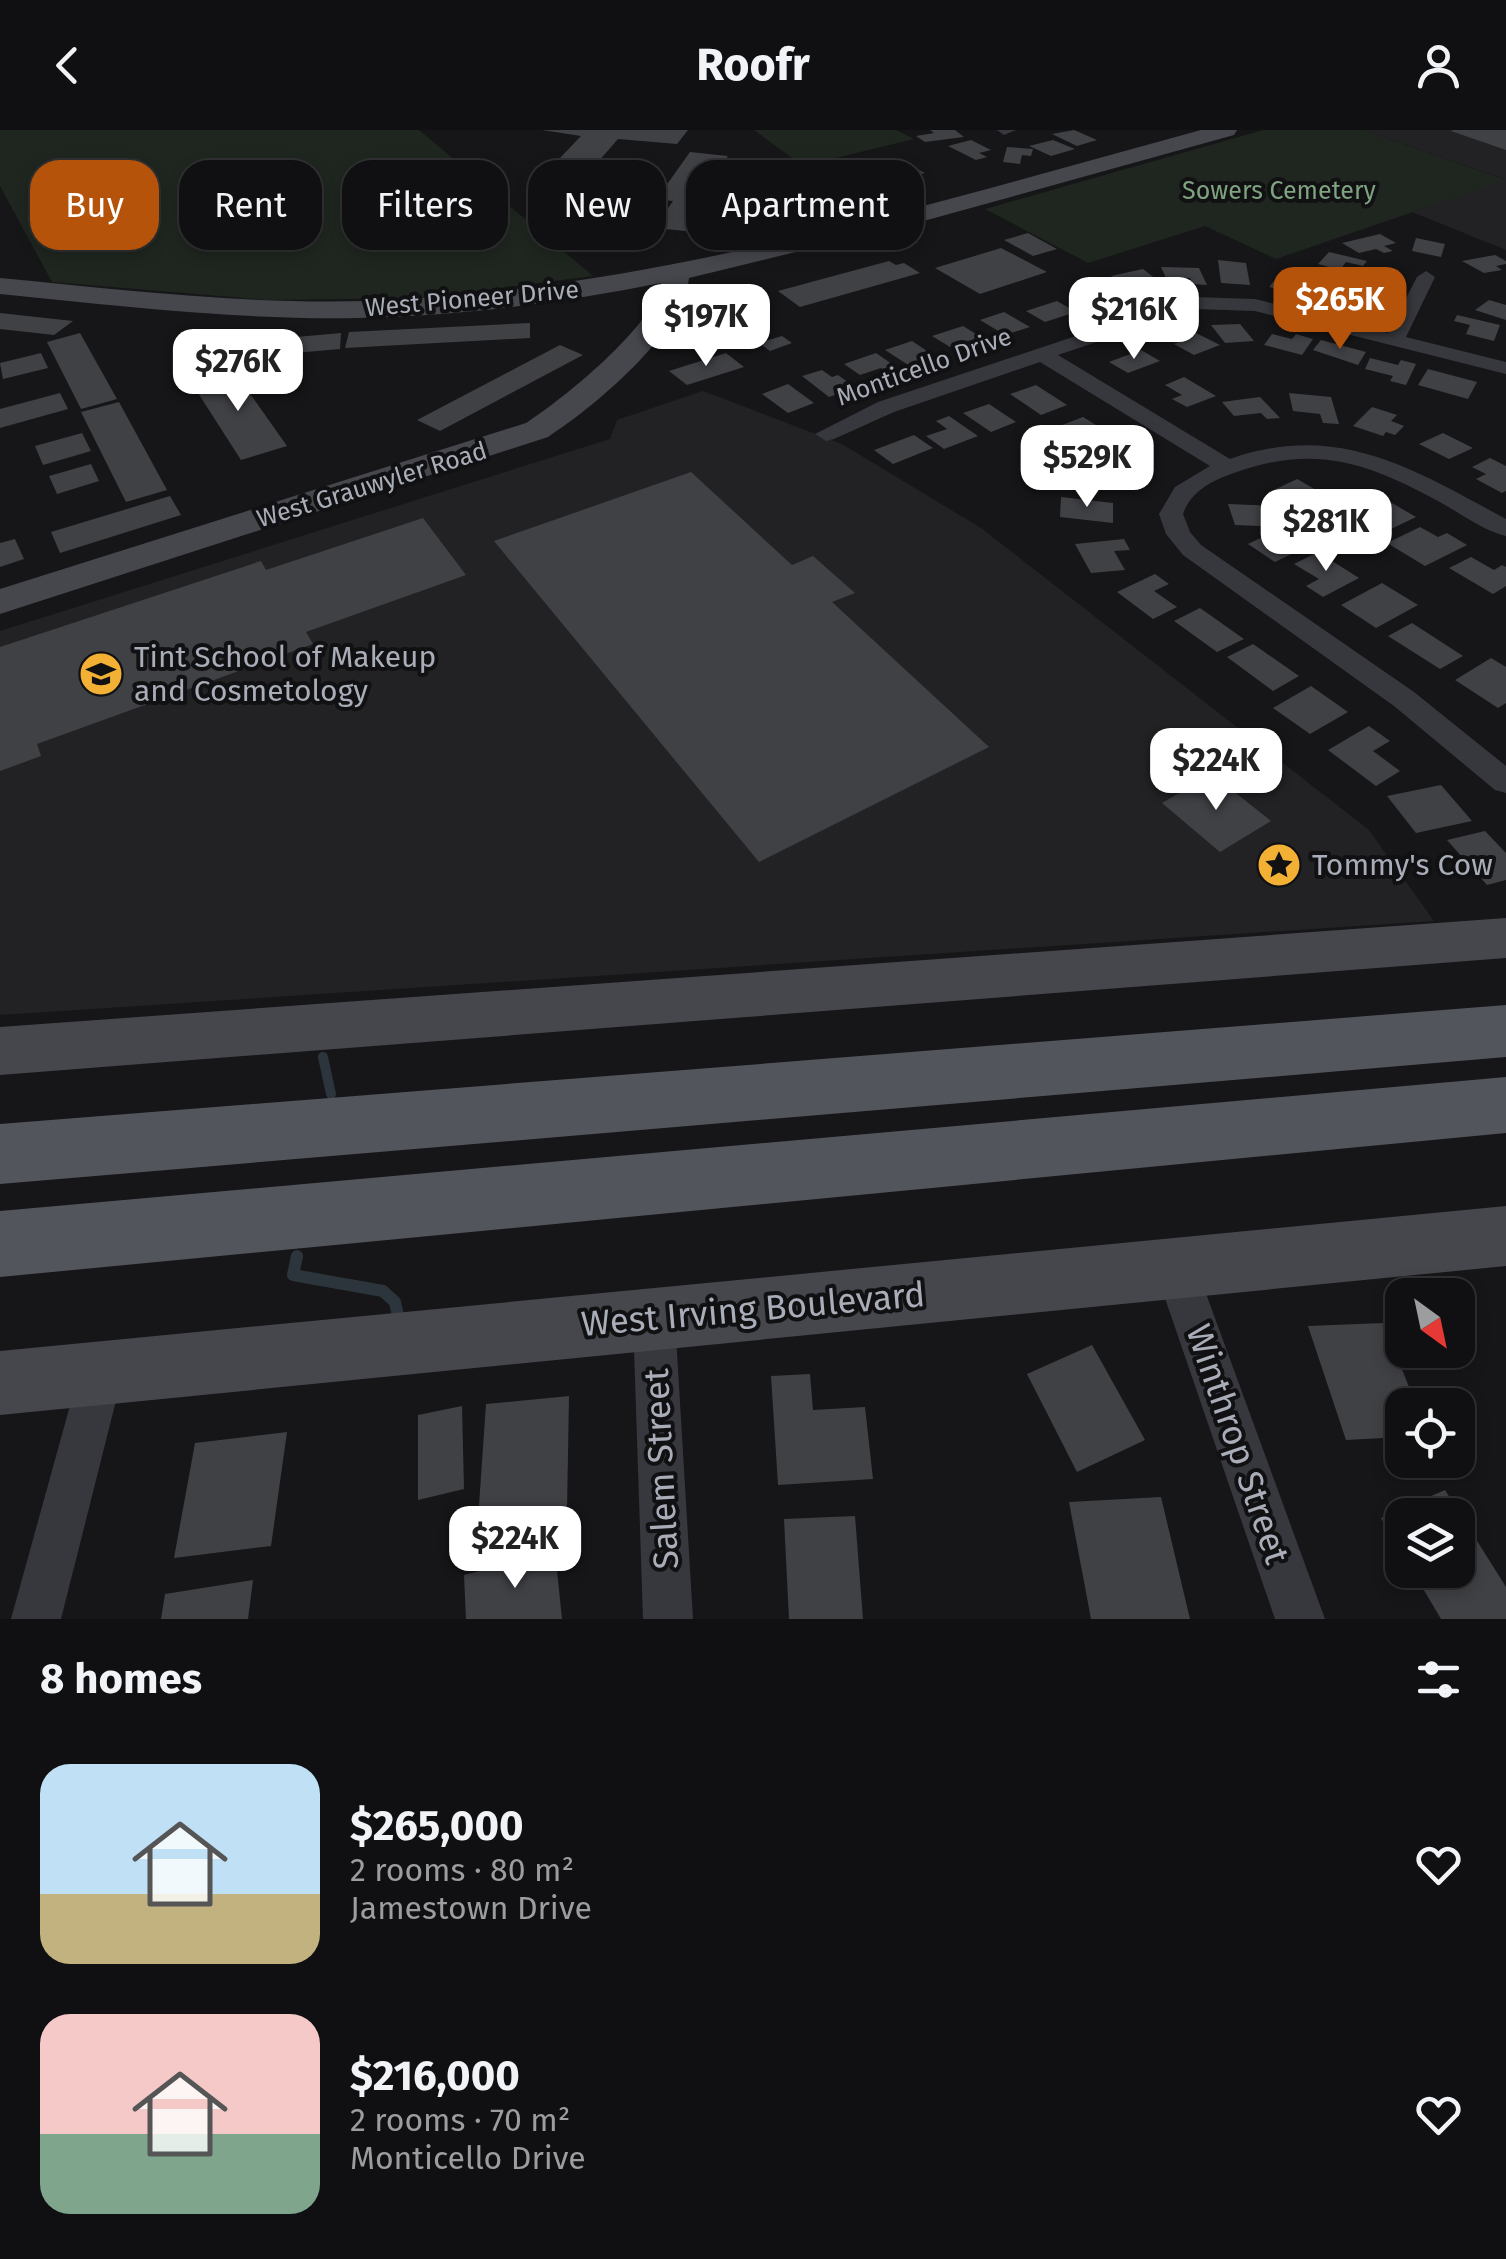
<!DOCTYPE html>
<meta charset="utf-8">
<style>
:root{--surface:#101012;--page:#1e1e20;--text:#f1f3f6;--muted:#9c9d9f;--line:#303032;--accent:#b45309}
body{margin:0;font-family:"Fira Sans",sans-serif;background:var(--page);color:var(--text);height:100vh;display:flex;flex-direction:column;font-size:38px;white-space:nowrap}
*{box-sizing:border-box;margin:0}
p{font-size:32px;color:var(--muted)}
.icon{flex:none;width:55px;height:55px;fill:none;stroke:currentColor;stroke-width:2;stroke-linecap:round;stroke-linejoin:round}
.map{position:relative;height:1489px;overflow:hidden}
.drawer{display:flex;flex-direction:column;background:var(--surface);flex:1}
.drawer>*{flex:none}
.top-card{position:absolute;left:30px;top:30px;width:1000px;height:90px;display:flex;gap:20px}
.needle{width:65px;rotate:147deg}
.fabs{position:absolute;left:1385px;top:1148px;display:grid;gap:20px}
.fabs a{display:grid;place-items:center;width:90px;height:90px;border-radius:20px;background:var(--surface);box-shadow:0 5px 15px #0003,0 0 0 2px var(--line);font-size:50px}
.price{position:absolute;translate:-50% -85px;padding:0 22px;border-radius:20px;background:#fff;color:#222;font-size:32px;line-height:65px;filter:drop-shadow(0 2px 5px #0008)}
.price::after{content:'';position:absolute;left:50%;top:60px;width:30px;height:22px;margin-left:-15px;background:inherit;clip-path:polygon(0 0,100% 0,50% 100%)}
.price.current{background:var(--accent);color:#fff}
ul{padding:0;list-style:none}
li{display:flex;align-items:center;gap:30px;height:250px;padding:0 40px}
li span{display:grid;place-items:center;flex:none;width:280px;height:200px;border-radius:30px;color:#555}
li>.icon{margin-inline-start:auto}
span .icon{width:120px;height:120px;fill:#fffc;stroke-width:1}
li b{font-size:42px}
h2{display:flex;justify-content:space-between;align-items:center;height:120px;padding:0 40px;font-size:42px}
.chip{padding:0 35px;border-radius:30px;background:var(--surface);box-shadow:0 5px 15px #0003,0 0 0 2px var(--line);font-size:35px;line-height:90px}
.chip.current{background:var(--accent);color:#fff}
header{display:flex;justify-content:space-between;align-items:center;height:130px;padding:0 40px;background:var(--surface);font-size:45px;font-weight:700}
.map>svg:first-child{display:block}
.built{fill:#222225}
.green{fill:#1e261f}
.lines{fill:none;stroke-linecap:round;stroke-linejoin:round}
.stream-far1{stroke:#2c353c;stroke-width:10}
.stream{stroke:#2c353c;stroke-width:12}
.building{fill:#404145}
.street{fill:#37383d;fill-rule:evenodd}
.secondary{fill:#45474d;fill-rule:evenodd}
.primary{fill:#53555c;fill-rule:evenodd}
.labels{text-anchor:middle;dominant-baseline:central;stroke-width:8;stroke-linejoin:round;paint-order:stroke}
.far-park-label{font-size:25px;fill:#7fa381;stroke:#111113}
.far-street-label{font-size:25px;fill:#a8adb8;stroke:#111113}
.poi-label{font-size:30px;fill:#a8adb8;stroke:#111113;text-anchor:start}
.near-street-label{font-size:35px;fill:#a8adb8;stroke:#111113}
</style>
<header><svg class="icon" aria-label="back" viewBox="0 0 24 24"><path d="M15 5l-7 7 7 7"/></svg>Roofr<svg class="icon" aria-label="person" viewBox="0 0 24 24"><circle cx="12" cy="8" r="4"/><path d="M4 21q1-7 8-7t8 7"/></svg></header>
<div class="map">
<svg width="1506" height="1489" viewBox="0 0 1506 1489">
<rect width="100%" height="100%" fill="#161618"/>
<!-- built -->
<g class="built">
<polygon points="1363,0 1506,0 1506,120 1412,82 1504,49"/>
<polygon points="703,261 842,314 981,398 1369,700 1434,791 0,885 0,501 610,309 617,290"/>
</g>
<!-- green -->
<g class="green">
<polygon points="0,0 419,0 593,146 423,168 267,170 52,152 0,56"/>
<polygon points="754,0 896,0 914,9 803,36"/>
<polygon points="1263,0 1363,0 1506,50 1276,129 1205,96 1088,133 985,79"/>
</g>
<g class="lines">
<!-- stream-far1 -->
<polyline class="stream-far1" points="323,927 331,964"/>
<!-- stream -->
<polyline class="stream" points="297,1126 293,1145 383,1161 395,1172 399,1191"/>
</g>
<!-- building -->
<g class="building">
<polygon points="542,0 688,0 677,14 618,9 598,32 560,28 581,6"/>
<polygon points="930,0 955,0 964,7 925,12 916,6 934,3"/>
<polygon points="1074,0 1097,10 1077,16 1052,4"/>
<polygon points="1452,0 1506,0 1506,20 1451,1"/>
<polygon points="971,10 991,20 979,23 987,27 976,30 948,16"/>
<polygon points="1053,10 1075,19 1051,26 1029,16"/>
<polygon points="1007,17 1033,19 1031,26 1022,25 1020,34 1003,32"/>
<polygon points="690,22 728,26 707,56 790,64 781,80 714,74 696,102 654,98 673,71 590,63 603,47 668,53"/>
<polygon points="897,29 925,43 863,60 843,48 876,40 869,36"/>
<polygon points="1028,103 1057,119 1033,126 1004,110"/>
<polygon points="1380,104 1396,113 1384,116 1393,121 1384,123 1376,119 1359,123 1342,113"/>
<polygon points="1416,108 1445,114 1441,127 1412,121"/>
<polygon points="1001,118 1047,142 980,164 935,138"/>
<polygon points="1329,122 1367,131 1363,136 1346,132 1340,140 1318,134"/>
<polygon points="1495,125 1506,131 1506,134 1496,136 1502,140 1484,143 1462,131"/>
<polygon points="1218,130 1246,133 1250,155 1221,153"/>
<polygon points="889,131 896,135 904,133 920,143 800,177 778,161"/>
<polygon points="1161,137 1199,138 1207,155 1193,154 1190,148 1166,148"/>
<polygon points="1143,139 1165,156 1151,158 1144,153 1125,157 1111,146"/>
<polygon points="1280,144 1320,153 1311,167 1269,157"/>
<polygon points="1107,154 1129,166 1100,176 1078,164"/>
<polygon points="1337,156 1369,164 1359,179 1327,171"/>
<polygon points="1489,170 1506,175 1506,190 1475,180"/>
<polygon points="1057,171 1076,182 1045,192 1026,181"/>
<polygon points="1004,182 1030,197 1005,205 980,190"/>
<polygon points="0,183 73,191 54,205 0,199"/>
<polygon points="1457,185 1500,195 1494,211 1466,204 1470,195 1454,191"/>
<polygon points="530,193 530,208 345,218 349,202"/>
<polygon points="1240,194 1254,211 1225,213 1211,195"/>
<polygon points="963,196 989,212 977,216 968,211 950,217 932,206"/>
<polygon points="1190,200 1220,215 1194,225 1174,214 1189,208 1180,203"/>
<polygon points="80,203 117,269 81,279 47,212"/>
<polygon points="341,203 340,219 181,233 185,217"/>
<polygon points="1272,204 1292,209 1296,204 1313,209 1302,225 1264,215"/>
<polygon points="782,206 792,213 770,221 759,213"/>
<polygon points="1321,210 1366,222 1358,235 1313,220"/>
<polygon points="912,211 939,229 913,238 885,220"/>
<polygon points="560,215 583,225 440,301 417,290"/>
<polygon points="1141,220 1160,231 1128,243 1109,232"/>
<polygon points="41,223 48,238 3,249 0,233"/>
<polygon points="726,223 744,237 687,255 669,241"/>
<polygon points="876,223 902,241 890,245 881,238 860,245 844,234"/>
<polygon points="1370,228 1398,235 1401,230 1416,234 1406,255 1390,251 1393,246 1365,239"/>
<polygon points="232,238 287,316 241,330 189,249"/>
<polygon points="1428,239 1477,252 1468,269 1418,255"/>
<polygon points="822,240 832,247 838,245 856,258 829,267 802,246"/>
<polygon points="1184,247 1216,266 1187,277 1172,269 1182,265 1165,255"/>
<polygon points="788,254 814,273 788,283 762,264"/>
<polygon points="1036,255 1067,275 1041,285 1010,264"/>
<polygon points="60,263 68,279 0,298 0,279"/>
<polygon points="1289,263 1331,267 1339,294 1323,293 1320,284 1293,281"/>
<polygon points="1260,267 1280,288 1267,289 1261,283 1234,286 1222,272"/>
<polygon points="119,272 167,360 126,372 81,282"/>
<polygon points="989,274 1016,292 991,302 963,283"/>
<polygon points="1372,277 1397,285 1391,291 1404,296 1395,305 1386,302 1383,306 1353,296"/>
<polygon points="949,286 978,306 944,319 926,306 947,299 936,291"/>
<polygon points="1083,287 1109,303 1088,312 1081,307 1068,312 1049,300"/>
<polygon points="82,303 91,321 43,335 35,316"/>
<polygon points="1443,303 1473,318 1449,329 1419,314"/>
<polygon points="914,305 933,318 893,334 874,320"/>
<polygon points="1128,312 1154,329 1119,343 1094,326"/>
<polygon points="1490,328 1506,336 1506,361 1502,363 1476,349 1486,344 1472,337"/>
<polygon points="91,334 99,351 57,364 49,346"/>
<polygon points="691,342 792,435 813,426 855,463 832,472 989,617 759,732 494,411"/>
<polygon points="1297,349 1337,372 1314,384 1274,360"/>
<polygon points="170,366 181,385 60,423 51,402"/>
<polygon points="1061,367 1113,373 1113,393 1060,387"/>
<polygon points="1367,368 1376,373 1385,369 1416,387 1387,401 1346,378"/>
<polygon points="1228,374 1277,376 1284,397 1235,395"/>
<polygon points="423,388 466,445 306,502 313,514 37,614 41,626 0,641 0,517 261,431 266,440"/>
<polygon points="1420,397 1438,407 1447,403 1467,415 1425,436 1387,413"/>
<polygon points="1277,400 1304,418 1275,432 1248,414"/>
<polygon points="15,409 24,429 0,437 0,413"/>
<polygon points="1124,409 1130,420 1114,421 1125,440 1091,443 1075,414"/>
<polygon points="1318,422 1359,448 1323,467 1306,456 1319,449 1294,434"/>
<polygon points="1471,427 1494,440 1502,435 1506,437 1506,456 1493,464 1449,438"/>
<polygon points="1155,444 1169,454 1154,461 1177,477 1153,489 1117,462"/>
<polygon points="1382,453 1418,475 1376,498 1341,475"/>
<polygon points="1200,478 1244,509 1217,522 1174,491"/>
<polygon points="1412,493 1463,526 1440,539 1388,506"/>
<polygon points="1253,514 1299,546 1273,561 1227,527"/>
<polygon points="1491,528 1506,537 1506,573 1498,578 1455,550"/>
<polygon points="1311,556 1348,582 1310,604 1273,578"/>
<polygon points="1369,596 1390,611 1373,621 1400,641 1376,656 1328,620"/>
<polygon points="1212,644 1271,691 1220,722 1162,673"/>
<polygon points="1441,655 1472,691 1416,703 1387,666"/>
<polygon points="1485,701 1506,723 1506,750 1487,755 1447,710"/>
<polygon points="1384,1193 1416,1275 1402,1275 1402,1307 1346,1310 1308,1196"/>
<polygon points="1092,1215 1145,1310 1077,1342 1027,1244"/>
<polygon points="810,1244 813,1280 865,1277 873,1349 778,1355 771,1246"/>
<polygon points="569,1266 567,1381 478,1390 486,1274"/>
<polygon points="462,1276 464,1359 418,1370 418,1285"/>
<polygon points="287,1302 271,1416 174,1428 195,1313"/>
<polygon points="1445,1360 1506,1457 1506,1489 1441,1489 1412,1440 1458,1440 1458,1385 1402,1385 1402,1424 1381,1388"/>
<polygon points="1161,1367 1190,1489 1091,1489 1069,1372"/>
<polygon points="855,1386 863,1489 789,1489 784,1389"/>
<polygon points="555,1421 562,1489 466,1489 464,1445"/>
<polygon points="253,1450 248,1489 161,1489 165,1464"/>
</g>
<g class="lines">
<!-- street -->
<g class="street">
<polygon points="997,0 1016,0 1004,5"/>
<path d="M 1426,141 L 1435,147 L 1406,207 L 1506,232 L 1506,244 L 1255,181 L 1195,179 L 1058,225 L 1230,329 C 1338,291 1413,339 1506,389 L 1506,406 C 1485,401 1464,386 1445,375 C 1371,334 1317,313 1234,343 C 1213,350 1191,361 1183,384 L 1190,402 L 1201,415 L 1414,562 L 1506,636 L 1506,663 L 1495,660 L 1394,576 L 1183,425 L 1166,404 L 1159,384 L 1175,357 L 1210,336 L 1040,232 L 894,282 L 834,309 L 826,311 L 815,304 L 878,272 L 1193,167 L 1255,169 L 1388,203 L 1417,147 Z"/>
<polygon points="1176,1118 1191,1124 1197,1139 1325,1489 1275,1489 1155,1139 1161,1124"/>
<polygon points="654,1168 669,1174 675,1189 693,1489 643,1489 633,1189 639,1174"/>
<polygon points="101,1221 117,1227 123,1243 61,1489 11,1489 79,1243 85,1227"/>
</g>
<!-- secondary -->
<g class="secondary">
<path d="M 1201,0 L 1237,0 L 1234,5 L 931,89 L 689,148 C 683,203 594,277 548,307 L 0,484 L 0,459 L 526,293 C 562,270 655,195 661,153 C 561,173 460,186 358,188 C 238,190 119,176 0,164 L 0,148 C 135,161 273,178 409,169 C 680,152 940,71 1201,0 Z"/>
<polygon points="1506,788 1506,828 0,945 0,897"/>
<polygon points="1506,1076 1506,1136 0,1285 0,1221"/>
</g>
<!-- primary -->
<g class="primary">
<polygon points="1506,875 1506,927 0,1054 0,994"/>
<polygon points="1506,947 1506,1003 0,1147 0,1081"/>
</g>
</g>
<!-- icons -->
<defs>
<symbol id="school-disc" viewBox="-11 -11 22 22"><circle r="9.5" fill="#f2b134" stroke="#111113"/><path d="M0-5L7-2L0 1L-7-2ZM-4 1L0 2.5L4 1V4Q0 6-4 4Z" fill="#111"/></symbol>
<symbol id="sight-disc" viewBox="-11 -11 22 22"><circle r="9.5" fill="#f2b134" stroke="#111113"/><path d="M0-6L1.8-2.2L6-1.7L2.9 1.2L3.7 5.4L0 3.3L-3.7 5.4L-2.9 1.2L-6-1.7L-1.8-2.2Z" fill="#111"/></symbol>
</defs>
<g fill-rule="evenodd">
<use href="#school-disc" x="76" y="519" width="50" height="50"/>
<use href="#sight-disc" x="1254" y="710" width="50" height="50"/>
</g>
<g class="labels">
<!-- far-park labels -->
<g class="far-park-label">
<text x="1279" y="61">Sowers Cemetery</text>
</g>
<!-- far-street labels -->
<g class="far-street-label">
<text transform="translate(472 169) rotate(-5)">West Pioneer Drive</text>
<text transform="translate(924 237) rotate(-20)">Monticello Drive</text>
<text transform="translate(372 355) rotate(-17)">West Grauwyler Road</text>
</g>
<!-- poi labels -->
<g class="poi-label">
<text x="134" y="527">Tint School of Makeup<tspan x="134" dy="34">and Cosmetology</tspan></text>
<text x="1312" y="735">Tommy's Cow</text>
</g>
<!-- near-street labels -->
<g class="near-street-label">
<text transform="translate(753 1179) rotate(-5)">West Irving Boulevard</text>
<text transform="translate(1238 1314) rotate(71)">Winthrop Street</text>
<text transform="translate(661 1339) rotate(-93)">Salem Street</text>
</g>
</g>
</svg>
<div class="fabs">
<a><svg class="needle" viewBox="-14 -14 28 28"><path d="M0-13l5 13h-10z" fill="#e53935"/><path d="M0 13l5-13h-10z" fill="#9c9d9f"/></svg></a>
<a><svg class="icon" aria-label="locate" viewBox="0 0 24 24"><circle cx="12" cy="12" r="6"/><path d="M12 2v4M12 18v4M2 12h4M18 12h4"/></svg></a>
<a><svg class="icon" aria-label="layers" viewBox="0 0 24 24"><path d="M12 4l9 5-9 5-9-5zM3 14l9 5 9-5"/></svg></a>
</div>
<b class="price current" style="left:1340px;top:222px">$265K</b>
<b class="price" style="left:1134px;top:232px">$216K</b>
<b class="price" style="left:706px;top:239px">$197K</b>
<b class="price" style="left:238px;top:284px">$276K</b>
<b class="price" style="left:1087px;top:380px">$529K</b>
<b class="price" style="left:1326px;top:444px">$281K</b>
<b class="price" style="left:1216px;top:683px">$224K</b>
<b class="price" style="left:515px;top:1461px">$224K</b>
<div class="top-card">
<a class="chip current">Buy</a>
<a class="chip">Rent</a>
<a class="chip">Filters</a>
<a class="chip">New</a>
<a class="chip">Apartment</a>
</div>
</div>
<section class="drawer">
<h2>8 homes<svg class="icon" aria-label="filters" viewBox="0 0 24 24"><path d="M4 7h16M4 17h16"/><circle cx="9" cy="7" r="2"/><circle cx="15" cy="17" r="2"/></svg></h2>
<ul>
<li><span style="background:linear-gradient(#bfe0f5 65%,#c2b280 0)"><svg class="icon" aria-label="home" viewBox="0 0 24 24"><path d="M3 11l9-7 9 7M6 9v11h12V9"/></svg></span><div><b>$265,000</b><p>2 rooms · 80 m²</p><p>Jamestown Drive</p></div><svg class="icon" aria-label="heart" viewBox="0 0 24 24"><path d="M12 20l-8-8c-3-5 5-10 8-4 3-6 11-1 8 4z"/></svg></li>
<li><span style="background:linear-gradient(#f6c9c9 60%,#7fa58c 0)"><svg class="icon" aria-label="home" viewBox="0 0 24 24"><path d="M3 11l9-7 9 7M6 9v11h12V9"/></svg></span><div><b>$216,000</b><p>2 rooms · 70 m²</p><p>Monticello Drive</p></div><svg class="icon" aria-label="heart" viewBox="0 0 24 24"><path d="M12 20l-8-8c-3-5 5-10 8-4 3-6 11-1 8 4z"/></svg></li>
</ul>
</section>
